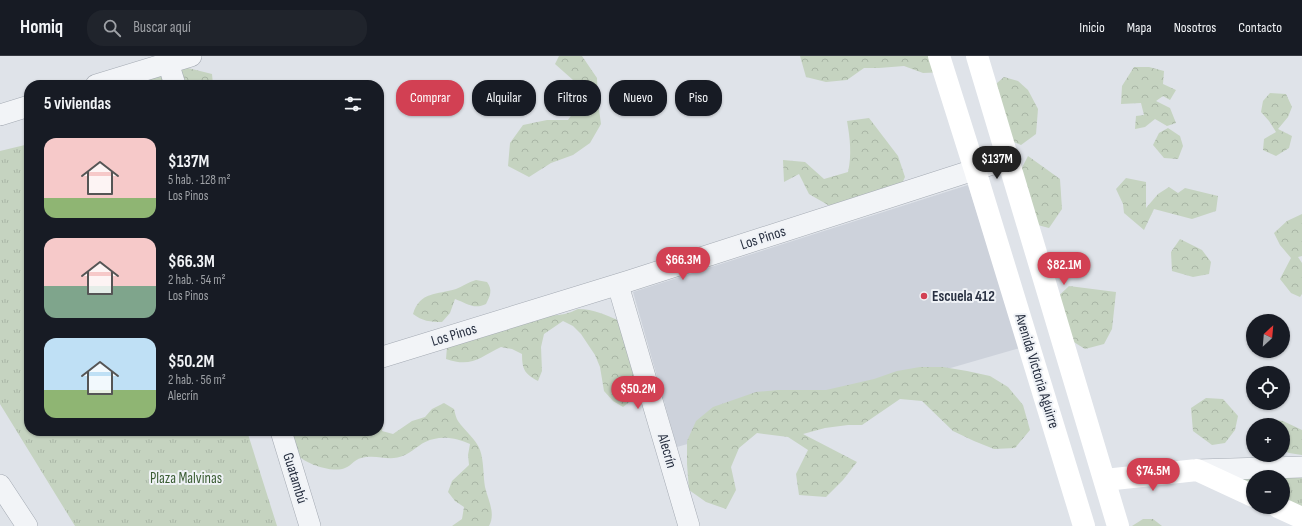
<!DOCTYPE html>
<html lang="es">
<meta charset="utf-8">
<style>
:root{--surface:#171b24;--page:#20242c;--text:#f1f3f6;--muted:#9ea1a6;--line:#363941;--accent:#d24053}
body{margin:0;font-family:"Sofia Sans Condensed",sans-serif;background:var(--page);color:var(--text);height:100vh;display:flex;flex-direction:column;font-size:15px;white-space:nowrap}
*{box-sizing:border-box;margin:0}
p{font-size:13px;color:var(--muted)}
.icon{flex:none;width:22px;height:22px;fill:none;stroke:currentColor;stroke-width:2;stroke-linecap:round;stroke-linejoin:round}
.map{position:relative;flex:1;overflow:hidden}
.panel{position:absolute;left:24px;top:24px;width:360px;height:356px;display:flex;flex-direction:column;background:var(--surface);border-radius:16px;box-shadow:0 1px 3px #0004}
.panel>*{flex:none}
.hud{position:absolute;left:396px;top:24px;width:380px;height:36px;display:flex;gap:8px}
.needle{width:26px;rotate:26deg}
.tools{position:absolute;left:1246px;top:258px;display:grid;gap:8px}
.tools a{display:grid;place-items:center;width:44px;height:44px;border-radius:50%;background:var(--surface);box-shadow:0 1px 3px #0004;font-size:20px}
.price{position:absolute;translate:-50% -34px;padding:0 9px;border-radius:14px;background:var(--accent);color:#fff;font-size:13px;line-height:26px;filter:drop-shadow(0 1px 2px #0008)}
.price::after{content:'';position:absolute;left:50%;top:24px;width:12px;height:9px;margin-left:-6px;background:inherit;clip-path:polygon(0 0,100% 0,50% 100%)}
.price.active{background:#222;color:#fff}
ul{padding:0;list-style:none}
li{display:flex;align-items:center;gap:12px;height:100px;padding:0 20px}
li span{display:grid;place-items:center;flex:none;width:112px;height:80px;border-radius:12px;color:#555}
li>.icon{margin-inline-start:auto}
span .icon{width:48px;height:48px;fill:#fffc;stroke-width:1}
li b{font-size:17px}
h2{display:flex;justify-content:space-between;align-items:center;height:48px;padding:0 20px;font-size:17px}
.tag{padding:0 14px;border-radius:16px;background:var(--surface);box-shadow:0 1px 3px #0004;font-size:14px;line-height:36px}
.tag.active{background:var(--accent);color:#fff}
header{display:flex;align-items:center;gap:24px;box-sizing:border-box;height:56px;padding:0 20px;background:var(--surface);border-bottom:1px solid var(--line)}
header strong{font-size:19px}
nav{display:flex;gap:22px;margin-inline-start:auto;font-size:14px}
.search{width:280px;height:36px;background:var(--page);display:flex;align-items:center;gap:10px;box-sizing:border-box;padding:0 14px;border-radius:16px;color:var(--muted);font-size:15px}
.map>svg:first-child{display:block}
.built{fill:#cdd2db}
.forest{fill:url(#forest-crowns)}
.park{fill:url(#park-tufts)}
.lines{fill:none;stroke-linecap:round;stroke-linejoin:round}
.minor-casing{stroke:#a4aab3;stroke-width:22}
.minor{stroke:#f2f4f7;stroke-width:21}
.secondary{stroke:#fff;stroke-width:22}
.poi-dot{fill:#d24053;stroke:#eff2f6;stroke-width:1.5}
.labels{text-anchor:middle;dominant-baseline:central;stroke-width:4;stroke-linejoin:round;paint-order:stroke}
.street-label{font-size:15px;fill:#283041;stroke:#eff2f6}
.poi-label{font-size:15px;font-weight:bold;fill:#283041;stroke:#eff2f6;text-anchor:start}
.park-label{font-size:15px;fill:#3b5d34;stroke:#eff2f6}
</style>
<header>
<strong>Homiq</strong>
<div class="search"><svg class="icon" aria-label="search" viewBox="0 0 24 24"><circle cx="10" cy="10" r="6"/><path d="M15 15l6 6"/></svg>Buscar aquí</div>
<nav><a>Inicio</a><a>Mapa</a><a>Nosotros</a><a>Contacto</a></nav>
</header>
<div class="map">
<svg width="1302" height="470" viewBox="0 0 1302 470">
<defs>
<pattern id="forest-crowns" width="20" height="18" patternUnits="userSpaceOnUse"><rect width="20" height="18" fill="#c5d3c0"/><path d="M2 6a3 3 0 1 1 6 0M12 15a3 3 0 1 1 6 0" fill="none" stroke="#a9b5a6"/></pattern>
<pattern id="park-tufts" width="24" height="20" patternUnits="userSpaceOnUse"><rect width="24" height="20" fill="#c5d3c0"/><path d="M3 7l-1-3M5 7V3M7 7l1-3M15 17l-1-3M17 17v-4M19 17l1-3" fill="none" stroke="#a9b5a6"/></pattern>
</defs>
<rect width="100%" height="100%" fill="#dfe3e9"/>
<!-- built -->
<polygon class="built" points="968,129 1020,292 677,391 633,236"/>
<!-- forest -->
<g class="forest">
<polygon points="559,0 582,0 597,22 598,46 601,68 590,87 573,99 551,107 529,121 508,110 510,87 523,69 547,64 568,64 581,45 573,24 555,8"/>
<polygon points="800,0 948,0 947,16 923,17 904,10 879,12 864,12 847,24 826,26 806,21"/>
<polygon points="168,7 212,18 213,29 137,29 146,14"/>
<polygon points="1134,11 1149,11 1164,15 1163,28 1176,34 1170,44 1163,40 1156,45 1170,52 1176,67 1167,70 1155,63 1145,71 1135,73 1136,60 1144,59 1141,47 1121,48 1122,30"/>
<polygon points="1004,21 1018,25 1028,34 1038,53 1036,78 1021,89 1001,81 990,33"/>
<polygon points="1270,37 1286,38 1292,51 1288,61 1278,73 1292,80 1289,92 1276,100 1263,94 1264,83 1276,76 1269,65 1261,56 1263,45"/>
<path d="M 869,62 L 898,100 L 905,121 L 895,143 L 850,150 L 828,149 L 809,138 L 799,118 L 784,126 L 783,104 L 805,106 L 824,123 L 848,116 C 852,99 850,82 847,65 Z"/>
<polygon points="1168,72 1180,80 1183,90 1178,103 1164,102 1153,89 1159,77"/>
<polygon points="1028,100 1060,123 1062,153 1049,172 1019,164 1014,127"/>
<polygon points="1126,122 1146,126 1146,152 1158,138 1169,131 1178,137 1185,132 1218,140 1216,155 1192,163 1154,153 1144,174 1124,157 1123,148 1116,133"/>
<polygon points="1302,158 1302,200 1298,201 1302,207 1302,238 1300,241 1291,237 1280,223 1291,202 1280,189 1274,177 1287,165"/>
<polygon points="1180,183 1202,194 1211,206 1209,218 1193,221 1172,215 1171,196"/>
<path d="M 476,224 L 487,226 C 493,234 490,240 486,248 C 474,254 466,247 455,243 L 450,257 L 442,266 C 430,266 422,265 413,258 C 420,235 437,239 456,233 C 462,231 468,226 476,224 Z"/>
<polygon points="1069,230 1116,236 1112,273 1104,288 1085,293 1053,273 1048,250"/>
<path d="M 578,253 C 594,253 605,259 620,265 L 636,320 L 632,344 L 623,351 L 613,345 L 604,335 L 600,311 L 595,299 L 581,278 L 573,270 L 563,265 L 544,278 L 541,291 L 542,315 L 538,325 C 525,318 522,314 522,298 L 512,293 L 501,291 C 480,301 472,312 446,303 L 447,291 L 543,259 C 557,260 566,259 578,253 Z"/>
<polygon points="920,311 943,311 967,315 990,320 1008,331 1023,349 1030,374 1015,392 994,393 974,385 953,375 922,345 900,343 862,369 848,369 825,372 803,378 857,406 843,424 826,441 799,439 796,418 808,394 788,381 757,377 739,392 731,411 736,434 726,453 706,446 689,434 687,408 687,385 696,365 713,351 756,336 778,334 826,334 874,323 897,315"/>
<polygon points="1206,342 1223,343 1238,360 1235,374 1225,387 1212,389 1193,375 1191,352"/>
<path d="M 444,347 L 454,353 C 455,357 456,362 458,365 C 465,375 476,383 480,394 C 484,405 483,420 485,431 C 488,444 496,457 489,470 L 452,470 L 462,463 L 464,451 L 455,445 L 448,436 L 452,425 L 469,409 L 468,399 L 470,388 C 459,383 446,380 434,383 C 422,385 415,394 405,399 C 390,406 380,399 366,401 C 354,402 353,409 345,412 C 332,418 298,406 293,393 C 291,387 293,381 294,375 L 379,375 L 379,348 C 386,354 383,367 382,375 L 393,378 L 412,365 L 425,361 L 432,353 Z"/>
<polygon points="1276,364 1283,365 1302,374 1302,399 1289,397 1283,394 1283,369 1266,369"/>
<polygon points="1143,463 1153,463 1162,470 1132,470"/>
</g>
<!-- park -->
<g class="park">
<polygon points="29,88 29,375 247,375 277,470 75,470 0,348 0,95"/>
<polygon points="1302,411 1302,462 1283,451 1283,421 1253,421 1253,440 1197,414"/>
</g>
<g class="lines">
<defs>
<g id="minor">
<polyline points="166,0 175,29"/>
<polyline points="96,29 191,0"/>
<polyline points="0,59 29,50"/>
<polyline points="618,229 689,470"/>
<polyline points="379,302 629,225 1008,103"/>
<polyline points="281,375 310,470"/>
<polyline points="1197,414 1302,411"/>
<polyline points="0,429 27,470"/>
</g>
</defs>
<!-- minor casing -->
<use href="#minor" class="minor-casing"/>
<!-- minor -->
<use href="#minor" class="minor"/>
<!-- secondary -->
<g class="secondary">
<polyline points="939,0 975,114 1084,470"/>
<polyline points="977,0 1118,470"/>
<polyline points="1105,424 1197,414 1253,440"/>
<polyline points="1278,451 1302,462"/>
</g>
</g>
<!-- markers -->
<circle class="poi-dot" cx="924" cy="240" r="4"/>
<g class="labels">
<!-- street labels -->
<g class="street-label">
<text transform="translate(763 182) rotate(-18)">Los Pinos</text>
<text transform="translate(454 279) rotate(-17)">Los Pinos</text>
<text transform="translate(1037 315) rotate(73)">Avenida Victoria Aguirre</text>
<text transform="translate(667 395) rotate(74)">Alecrín</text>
<text transform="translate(295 422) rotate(73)">Guatambú</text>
</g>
<!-- poi labels -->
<g class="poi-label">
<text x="932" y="240">Escuela 412</text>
</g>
<!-- park labels -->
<g class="park-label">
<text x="186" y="422">Plaza Malvinas</text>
</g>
</g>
</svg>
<div class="tools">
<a><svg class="needle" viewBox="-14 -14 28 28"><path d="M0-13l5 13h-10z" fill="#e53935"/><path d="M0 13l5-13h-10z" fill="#9ea1a6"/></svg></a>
<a><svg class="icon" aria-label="locate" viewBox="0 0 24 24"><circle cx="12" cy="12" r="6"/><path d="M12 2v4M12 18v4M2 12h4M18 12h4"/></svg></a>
<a>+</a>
<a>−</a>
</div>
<b class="price active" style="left:997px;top:124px">$137M</b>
<b class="price" style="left:683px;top:225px">$66.3M</b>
<b class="price" style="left:1064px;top:230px">$82.1M</b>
<b class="price" style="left:638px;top:354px">$50.2M</b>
<b class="price" style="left:1153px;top:436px">$74.5M</b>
<div class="hud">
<a class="tag active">Comprar</a>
<a class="tag">Alquilar</a>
<a class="tag">Filtros</a>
<a class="tag">Nuevo</a>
<a class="tag">Piso</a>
</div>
<section class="panel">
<h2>5 viviendas<svg class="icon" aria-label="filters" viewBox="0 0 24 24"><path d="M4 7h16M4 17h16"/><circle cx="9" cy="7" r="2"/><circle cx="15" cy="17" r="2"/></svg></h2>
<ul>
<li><span style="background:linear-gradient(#f6c9c9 75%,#8fb573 0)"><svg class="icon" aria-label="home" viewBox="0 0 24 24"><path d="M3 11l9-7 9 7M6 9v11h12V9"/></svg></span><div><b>$137M</b><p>5 hab. · 128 m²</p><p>Los Pinos</p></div></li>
<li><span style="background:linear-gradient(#f6c9c9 60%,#7fa58c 0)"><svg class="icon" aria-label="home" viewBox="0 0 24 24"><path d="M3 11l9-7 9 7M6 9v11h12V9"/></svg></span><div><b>$66.3M</b><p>2 hab. · 54 m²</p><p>Los Pinos</p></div></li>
<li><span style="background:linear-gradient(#bfe0f5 65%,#8fb573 0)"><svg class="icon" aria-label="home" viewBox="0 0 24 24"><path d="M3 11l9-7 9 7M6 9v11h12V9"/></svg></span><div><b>$50.2M</b><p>2 hab. · 56 m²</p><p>Alecrín</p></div></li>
</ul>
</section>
</div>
